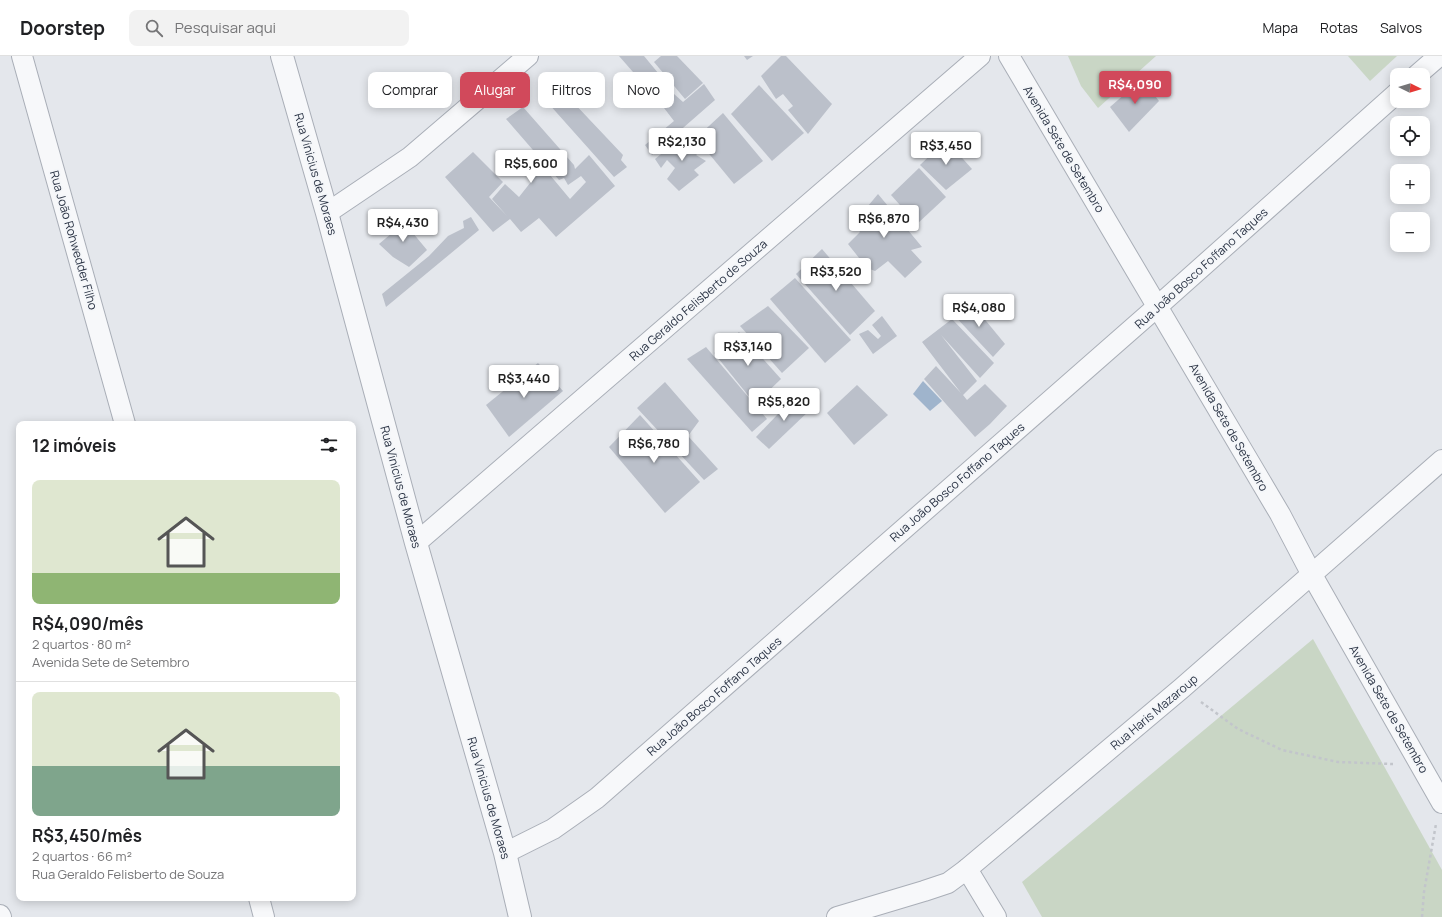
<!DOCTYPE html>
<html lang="pt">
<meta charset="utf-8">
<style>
:root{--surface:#fff;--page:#f2f2f2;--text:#202124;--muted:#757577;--line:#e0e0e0;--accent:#d1495b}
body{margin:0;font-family:Manrope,sans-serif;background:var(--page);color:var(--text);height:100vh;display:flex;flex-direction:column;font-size:15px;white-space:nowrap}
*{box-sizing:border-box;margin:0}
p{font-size:13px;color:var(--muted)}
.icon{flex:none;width:22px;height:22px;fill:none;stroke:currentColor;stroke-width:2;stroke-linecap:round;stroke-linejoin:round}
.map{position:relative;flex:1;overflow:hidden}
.panel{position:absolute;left:16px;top:365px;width:340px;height:480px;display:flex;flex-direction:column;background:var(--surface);border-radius:8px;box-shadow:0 2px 10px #0003}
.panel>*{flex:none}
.banner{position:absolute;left:368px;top:16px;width:380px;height:36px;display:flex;gap:8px}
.needle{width:26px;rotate:95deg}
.buttons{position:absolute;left:1390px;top:12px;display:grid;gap:8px}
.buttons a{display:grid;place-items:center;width:40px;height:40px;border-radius:8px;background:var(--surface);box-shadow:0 2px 10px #0003;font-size:20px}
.price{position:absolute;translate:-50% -34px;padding:0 9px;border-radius:4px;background:#fff;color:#222;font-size:13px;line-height:26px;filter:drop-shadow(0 1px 2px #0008)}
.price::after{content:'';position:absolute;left:50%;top:24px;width:12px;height:9px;margin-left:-6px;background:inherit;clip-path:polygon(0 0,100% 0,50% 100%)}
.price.current{background:var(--accent);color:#fff}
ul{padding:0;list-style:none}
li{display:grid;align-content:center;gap:8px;height:212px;padding:0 16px}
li+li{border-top:1px solid var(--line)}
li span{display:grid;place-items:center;height:124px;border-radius:8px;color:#555}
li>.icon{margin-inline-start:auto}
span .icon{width:72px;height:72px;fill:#fffc;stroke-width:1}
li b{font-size:17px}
h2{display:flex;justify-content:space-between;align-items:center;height:48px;padding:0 16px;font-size:17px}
.tag{padding:0 14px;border-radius:8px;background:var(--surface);box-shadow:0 2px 10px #0003;font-size:14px;line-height:36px}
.tag.current{background:var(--accent);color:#fff}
header{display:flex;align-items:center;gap:24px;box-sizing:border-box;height:56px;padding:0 20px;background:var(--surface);border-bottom:1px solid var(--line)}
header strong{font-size:19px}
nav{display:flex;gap:22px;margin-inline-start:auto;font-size:14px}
.search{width:280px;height:36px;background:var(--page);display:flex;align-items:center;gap:10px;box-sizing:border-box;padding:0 14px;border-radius:8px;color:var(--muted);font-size:15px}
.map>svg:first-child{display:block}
.green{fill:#c9d6c5}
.water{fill:#9fb4cc}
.building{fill:#bbc0ca}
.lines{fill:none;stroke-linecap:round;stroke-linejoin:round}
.minor-casing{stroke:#a9aeb7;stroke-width:22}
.tertiary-casing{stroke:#a9aeb7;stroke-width:24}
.path{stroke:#c2c5cb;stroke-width:2.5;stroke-dasharray:3 3;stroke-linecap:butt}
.minor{stroke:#f7f8fa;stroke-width:20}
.tertiary{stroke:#f7f8fa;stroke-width:22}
.labels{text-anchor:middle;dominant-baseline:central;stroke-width:3.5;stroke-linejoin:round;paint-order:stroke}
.street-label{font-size:12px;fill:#2b3445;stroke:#f4f6f9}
</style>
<header>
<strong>Doorstep</strong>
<div class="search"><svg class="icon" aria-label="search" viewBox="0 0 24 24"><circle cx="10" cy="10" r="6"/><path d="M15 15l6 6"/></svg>Pesquisar aqui</div>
<nav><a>Mapa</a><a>Rotas</a><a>Salvos</a></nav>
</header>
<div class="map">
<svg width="1442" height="861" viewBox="0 0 1442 861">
<rect width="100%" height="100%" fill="#e4e7ec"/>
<!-- green -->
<g class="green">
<polygon points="1068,0 1156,0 1098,52 1081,30"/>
<polygon points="1348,0 1397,0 1370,25"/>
<polygon points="1313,583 1442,814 1442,861 1042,861 1022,826"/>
</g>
<!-- water -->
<polygon class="water" points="923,325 942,345 930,355 913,338"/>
<!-- building -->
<g class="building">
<polygon points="619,0 644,0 673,35 661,48 674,38 683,46 704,28 715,44 652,99 645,89 674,65 661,48"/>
<polygon points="661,0 677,0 703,27 685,43 654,6"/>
<polygon points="744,0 753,0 747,4"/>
<polygon points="781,0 786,0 832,48 808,78 788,54 793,50 783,38 776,43 761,20"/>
<polygon points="1142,23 1159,45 1129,76 1110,51"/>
<polygon points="554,26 623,99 621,104 627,111 614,121 540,38"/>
<polygon points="759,29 804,77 772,105 731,58"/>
<polygon points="523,51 574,109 575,113 589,99 615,130 556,181 539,162 521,176 510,163 493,176 445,121 473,96 503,126 489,141 507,160 492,143 505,128 519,141 534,122 519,103 530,95 570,143 586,126 581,120 568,129 564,122 559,124 506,63"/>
<polygon points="723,57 763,105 734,128 696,82"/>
<polygon points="684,79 699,96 696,99 706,105 694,114 699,119 679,135 667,123 675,112 667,104 661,112 655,103"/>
<polygon points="946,84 972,113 946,134 920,109"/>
<polygon points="919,112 946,141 917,168 891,139"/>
<polygon points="878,138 922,191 911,194 922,206 905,222 888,205 875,215 867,212 848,188 860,176 852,163 868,150"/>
<polygon points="398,159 427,194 409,211 393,201 379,188 392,177 386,168"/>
<polygon points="471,161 479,174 386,251 382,238 429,200 448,180 464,172 463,165"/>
<polygon points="822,193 875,255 850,279 796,218"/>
<polygon points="795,222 851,284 825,307 770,243"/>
<polygon points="968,243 1005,288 993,301 952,257"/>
<polygon points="768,250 809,292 782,317 740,270"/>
<polygon points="882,260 897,280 873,298 859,278 868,274 878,283 881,280 872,269"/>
<polygon points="952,263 994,307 980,322 941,279 977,325 963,339 967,344 985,328 1007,350 990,368 975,381 924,323 936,310 961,337 922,286"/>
<polygon points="739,276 781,323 755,348 714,297"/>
<polygon points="706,291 767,363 752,376 687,303"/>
<polygon points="538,307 563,335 509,381 486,349"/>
<polygon points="665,326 699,365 688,380 718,413 704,424 637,352"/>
<polygon points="857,329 888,359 854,389 827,357"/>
<polygon points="797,338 811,353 769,393 756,381"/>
<polygon points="640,359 700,426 665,457 609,391"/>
</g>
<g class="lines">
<defs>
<g id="minor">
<polyline points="22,0 125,368"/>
<polyline points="1009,0 1280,458 1312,519 1442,747"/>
<polyline points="1417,19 1439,0"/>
<polyline points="327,157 410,101 528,0"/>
<polyline points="416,487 980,0"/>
<polyline points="505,797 553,773 597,742 1158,250 1397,37"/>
<polyline points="967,813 996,861"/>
<polyline points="259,842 264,861"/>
<polyline points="0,859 1,861"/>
<polyline points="837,861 924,835 948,827 967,813 1182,632 1442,404"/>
</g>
<polyline id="tertiary" points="282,0 327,157 416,487 505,797 520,861"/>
</defs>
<!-- minor casing -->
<use href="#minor" class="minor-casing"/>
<!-- tertiary casing -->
<use href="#tertiary" class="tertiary-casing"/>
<!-- path -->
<g class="path">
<polyline points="1201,646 1238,673 1282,694 1338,706 1393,708"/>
<polyline points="1422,861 1424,836 1436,768"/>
</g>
<!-- minor -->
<use href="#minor" class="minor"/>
<!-- tertiary -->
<use href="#tertiary" class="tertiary"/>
</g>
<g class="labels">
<!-- street labels -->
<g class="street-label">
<text transform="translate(1064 93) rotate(59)">Avenida Sete de Setembro</text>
<text transform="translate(316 118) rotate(74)">Rua Vinicius de Moraes</text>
<text transform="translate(74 184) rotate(74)">Rua João Rohwedder Filho</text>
<text transform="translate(1201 212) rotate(-42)">Rua João Bosco Foffano Taques</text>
<text transform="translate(698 244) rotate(-41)">Rua Geraldo Felisberto de Souza</text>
<text transform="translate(1229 371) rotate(60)">Avenida Sete de Setembro</text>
<text transform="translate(957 426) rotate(-41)">Rua João Bosco Foffano Taques</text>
<text transform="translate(401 431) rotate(75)">Rua Vinicius de Moraes</text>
<text transform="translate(714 640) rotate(-41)">Rua João Bosco Foffano Taques</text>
<text transform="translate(1389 653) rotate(60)">Avenida Sete de Setembro</text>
<text transform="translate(1154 656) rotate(-40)">Rua Haris Mazaroup</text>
<text transform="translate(489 742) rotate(74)">Rua Vinicius de Moraes</text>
</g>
</g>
</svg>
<div class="buttons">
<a><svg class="needle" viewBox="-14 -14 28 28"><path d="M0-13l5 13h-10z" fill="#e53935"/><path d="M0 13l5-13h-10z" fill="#757577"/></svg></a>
<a><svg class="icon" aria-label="locate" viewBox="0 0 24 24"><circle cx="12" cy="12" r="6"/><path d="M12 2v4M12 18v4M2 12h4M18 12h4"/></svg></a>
<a>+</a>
<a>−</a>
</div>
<b class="price current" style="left:1135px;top:49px">R$4,090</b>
<b class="price" style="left:682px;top:106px">R$2,130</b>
<b class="price" style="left:946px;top:110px">R$3,450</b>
<b class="price" style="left:531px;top:128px">R$5,600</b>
<b class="price" style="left:884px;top:183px">R$6,870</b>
<b class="price" style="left:403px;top:187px">R$4,430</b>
<b class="price" style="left:836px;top:236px">R$3,520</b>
<b class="price" style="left:979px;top:272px">R$4,080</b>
<b class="price" style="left:748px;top:311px">R$3,140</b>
<b class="price" style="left:524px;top:343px">R$3,440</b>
<b class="price" style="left:784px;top:366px">R$5,820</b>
<b class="price" style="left:654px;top:408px">R$6,780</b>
<div class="banner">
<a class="tag">Comprar</a>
<a class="tag current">Alugar</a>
<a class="tag">Filtros</a>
<a class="tag">Novo</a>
</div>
<section class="panel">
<h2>12 imóveis<svg class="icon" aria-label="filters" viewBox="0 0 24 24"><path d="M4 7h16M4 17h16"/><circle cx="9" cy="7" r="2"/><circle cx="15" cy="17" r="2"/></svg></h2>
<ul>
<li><span style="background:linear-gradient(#dfe7d0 75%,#8fb573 0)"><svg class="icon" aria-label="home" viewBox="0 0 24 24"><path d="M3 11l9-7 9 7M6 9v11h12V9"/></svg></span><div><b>R$4,090/mês</b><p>2 quartos · 80 m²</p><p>Avenida Sete de Setembro</p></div></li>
<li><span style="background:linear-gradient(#dfe7d0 60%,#7fa58c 0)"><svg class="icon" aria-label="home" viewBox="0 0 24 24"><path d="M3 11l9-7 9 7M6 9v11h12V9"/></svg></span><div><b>R$3,450/mês</b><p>2 quartos · 66 m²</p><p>Rua Geraldo Felisberto de Souza</p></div></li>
</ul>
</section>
</div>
